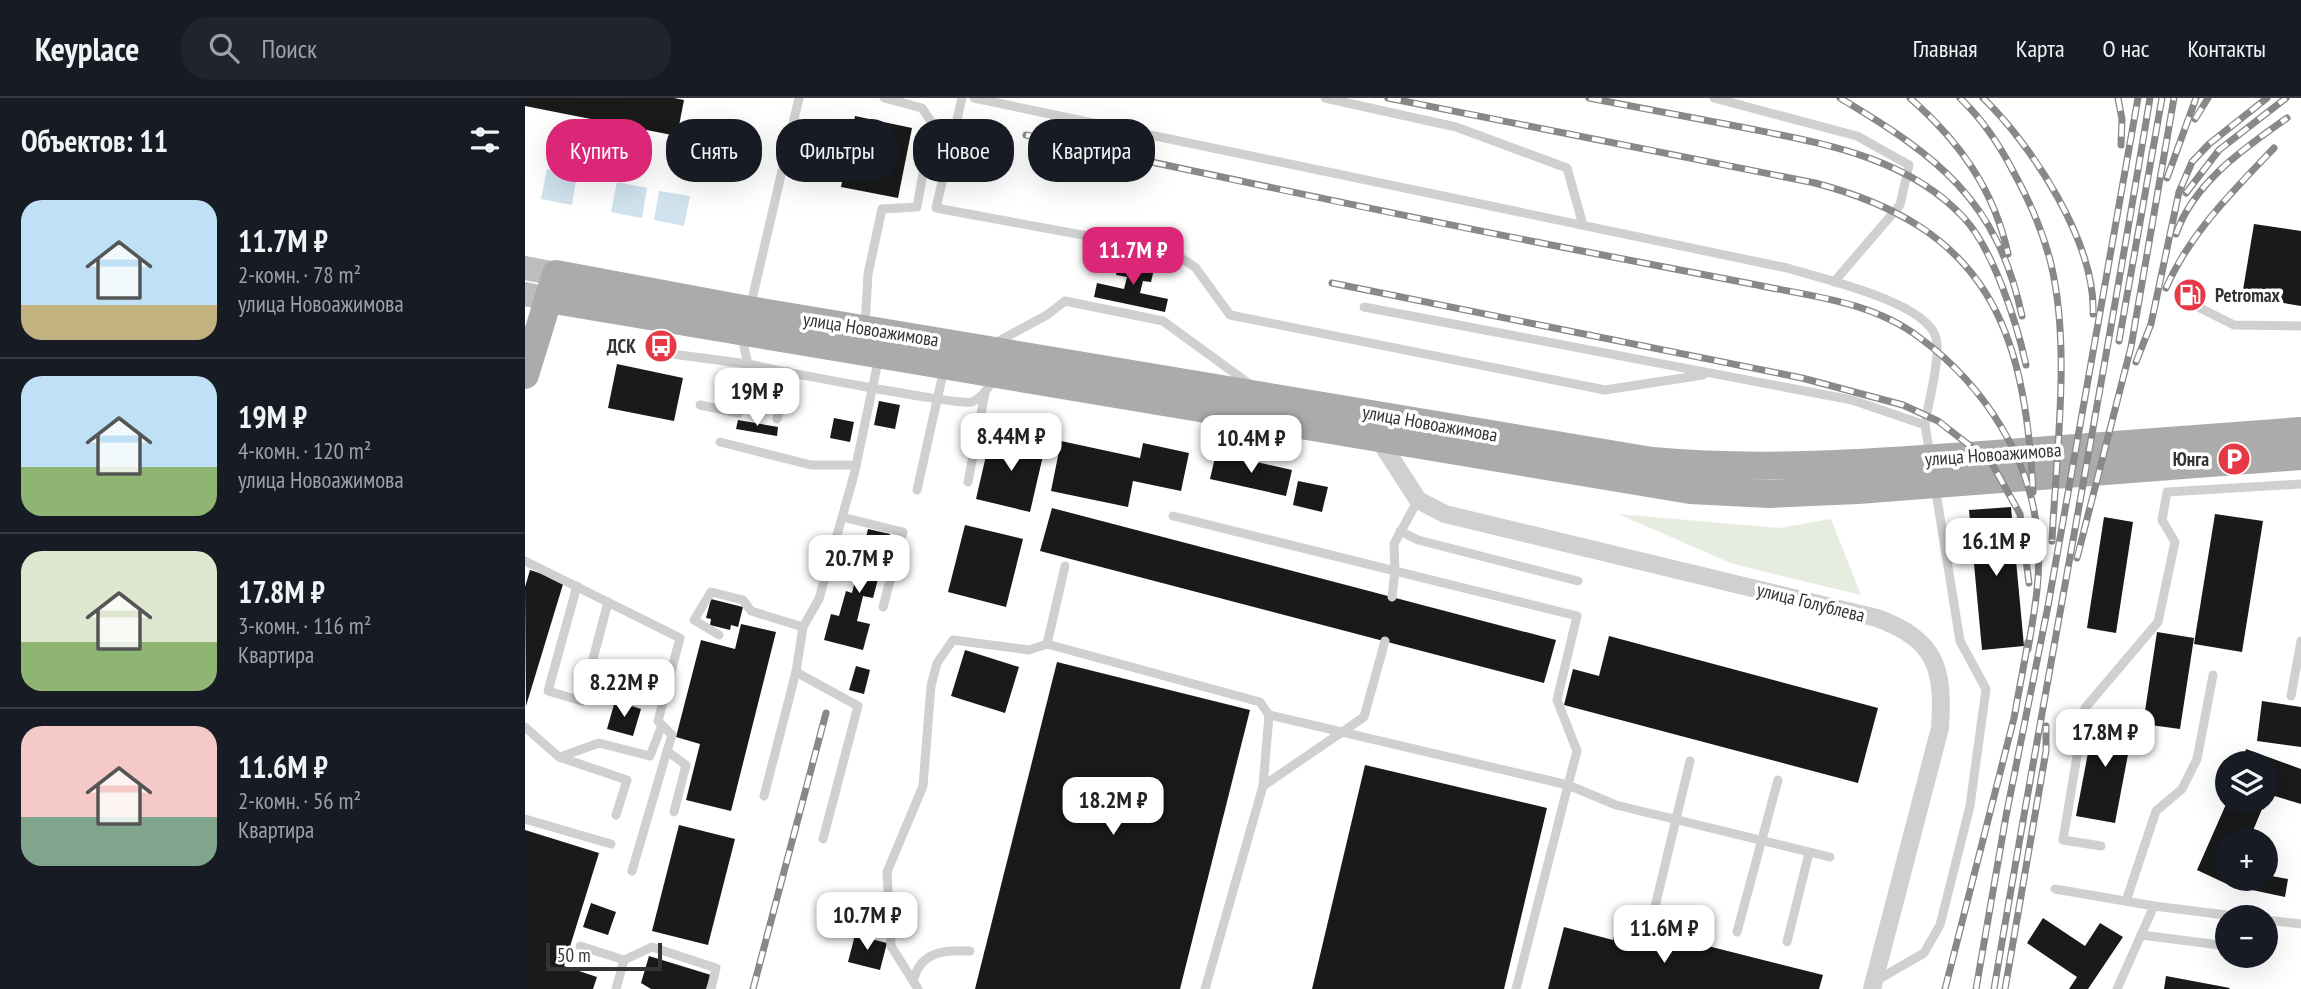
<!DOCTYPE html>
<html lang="ru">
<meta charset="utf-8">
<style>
:root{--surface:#171b24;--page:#20242c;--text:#f1f3f6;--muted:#9ea1a6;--line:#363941;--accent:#db2777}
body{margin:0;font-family:"PT Sans Narrow",sans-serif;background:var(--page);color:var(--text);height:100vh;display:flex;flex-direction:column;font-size:26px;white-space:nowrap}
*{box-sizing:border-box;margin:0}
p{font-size:23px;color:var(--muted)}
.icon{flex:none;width:38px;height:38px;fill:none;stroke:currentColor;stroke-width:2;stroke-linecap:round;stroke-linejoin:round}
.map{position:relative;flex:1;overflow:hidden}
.drawer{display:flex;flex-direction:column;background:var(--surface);width:525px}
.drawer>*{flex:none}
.guide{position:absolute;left:21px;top:21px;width:665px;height:63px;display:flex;gap:14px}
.fabs{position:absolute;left:1690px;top:653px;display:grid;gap:14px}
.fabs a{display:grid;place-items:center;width:63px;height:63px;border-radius:50%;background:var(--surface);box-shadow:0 7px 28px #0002;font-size:35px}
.scale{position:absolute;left:21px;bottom:18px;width:116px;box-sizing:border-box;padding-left:7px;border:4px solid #333;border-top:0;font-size:19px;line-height:24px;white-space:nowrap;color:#333;-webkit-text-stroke:5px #fff;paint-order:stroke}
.price{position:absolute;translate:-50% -60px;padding:0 16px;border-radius:14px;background:#fff;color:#222;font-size:23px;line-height:46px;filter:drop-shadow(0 2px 4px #0008)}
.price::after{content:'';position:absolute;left:50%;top:42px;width:21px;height:16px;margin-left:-10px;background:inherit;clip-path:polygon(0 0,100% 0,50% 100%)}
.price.active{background:var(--accent);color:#fff}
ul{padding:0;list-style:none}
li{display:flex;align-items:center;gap:21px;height:175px;padding:0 21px}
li+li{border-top:2px solid var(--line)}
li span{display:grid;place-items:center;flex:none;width:196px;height:140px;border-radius:21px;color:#555}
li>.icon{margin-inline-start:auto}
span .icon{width:84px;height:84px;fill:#fffc;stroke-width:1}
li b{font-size:30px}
h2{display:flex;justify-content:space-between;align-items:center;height:84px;padding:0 21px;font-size:30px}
.chip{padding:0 24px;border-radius:28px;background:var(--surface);box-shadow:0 7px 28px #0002;font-size:24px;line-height:63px}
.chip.active{background:var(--accent);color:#fff}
header{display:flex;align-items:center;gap:42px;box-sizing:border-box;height:98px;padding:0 35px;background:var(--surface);border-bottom:2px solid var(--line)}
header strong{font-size:33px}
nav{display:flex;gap:38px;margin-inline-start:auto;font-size:24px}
.search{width:490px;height:63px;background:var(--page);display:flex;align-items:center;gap:18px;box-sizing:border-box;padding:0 24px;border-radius:28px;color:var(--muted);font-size:26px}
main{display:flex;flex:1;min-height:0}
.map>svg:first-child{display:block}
.green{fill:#e6ecdf}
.water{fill:#cfe2ee}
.building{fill:#1a1a1a}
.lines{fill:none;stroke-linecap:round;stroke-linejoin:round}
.lane{stroke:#d0d0d0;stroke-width:9}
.street{stroke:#d0d0d0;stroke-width:18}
.secondary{stroke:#bdbdbd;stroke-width:24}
.primary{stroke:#ababab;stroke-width:28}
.rail-casing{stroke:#888;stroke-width:7}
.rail{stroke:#fff;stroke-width:4.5;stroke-dasharray:13;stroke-linecap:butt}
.labels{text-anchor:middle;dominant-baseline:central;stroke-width:7;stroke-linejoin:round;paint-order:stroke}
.poi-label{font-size:19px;font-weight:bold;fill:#333;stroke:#fff;text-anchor:end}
.street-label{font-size:19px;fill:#333;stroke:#fff}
</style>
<header>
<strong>Keyplace</strong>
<div class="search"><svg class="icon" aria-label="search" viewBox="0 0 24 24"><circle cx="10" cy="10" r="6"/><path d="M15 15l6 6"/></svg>Поиск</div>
<nav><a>Главная</a><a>Карта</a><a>О нас</a><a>Контакты</a></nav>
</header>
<main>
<section class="drawer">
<h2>Объектов: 11<svg class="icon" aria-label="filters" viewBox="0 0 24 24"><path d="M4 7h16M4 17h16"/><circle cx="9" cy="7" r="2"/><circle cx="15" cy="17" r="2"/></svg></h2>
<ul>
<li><span style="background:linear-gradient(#bfe0f5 75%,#c2b280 0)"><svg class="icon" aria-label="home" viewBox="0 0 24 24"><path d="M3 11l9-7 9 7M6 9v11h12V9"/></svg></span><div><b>11.7M ₽</b><p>2-комн. · 78 m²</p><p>улица Новоажимова</p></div></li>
<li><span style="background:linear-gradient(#bfe0f5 65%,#8fb573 0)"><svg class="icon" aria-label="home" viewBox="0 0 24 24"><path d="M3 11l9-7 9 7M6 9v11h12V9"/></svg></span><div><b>19M ₽</b><p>4-комн. · 120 m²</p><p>улица Новоажимова</p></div></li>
<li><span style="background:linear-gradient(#dfe7d0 65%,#8fb573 0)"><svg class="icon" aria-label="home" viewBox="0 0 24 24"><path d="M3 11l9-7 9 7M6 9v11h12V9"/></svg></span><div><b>17.8M ₽</b><p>3-комн. · 116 m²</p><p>Квартира</p></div></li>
<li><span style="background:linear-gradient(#f6c9c9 65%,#7fa58c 0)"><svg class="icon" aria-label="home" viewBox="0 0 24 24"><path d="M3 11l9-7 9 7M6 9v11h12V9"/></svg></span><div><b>11.6M ₽</b><p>2-комн. · 56 m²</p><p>Квартира</p></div></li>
</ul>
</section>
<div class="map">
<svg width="1776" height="891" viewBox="0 0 1776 891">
<rect width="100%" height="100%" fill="#fff"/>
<!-- green -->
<polygon class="green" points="1093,416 1254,430 1306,421 1336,497 1208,466"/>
<!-- water -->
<g class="water">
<polygon points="22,71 52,77 47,107 16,101"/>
<polygon points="92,84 122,90 117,120 86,114"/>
<polygon points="134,93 165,98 159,128 129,122"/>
</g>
<!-- building -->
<g class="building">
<polygon points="0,0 149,0 159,2 152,38 0,8"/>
<polygon points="330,18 387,30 373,100 316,89"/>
<polygon points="1729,126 1776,133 1776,208 1717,198"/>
<polygon points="595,160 630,167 626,184 618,183 615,195 643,201 640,214 569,199 572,185 599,191 602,179 591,177"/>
<polygon points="92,266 158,280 149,323 83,310"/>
<polygon points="354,303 375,307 370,331 349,327"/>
<polygon points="309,320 329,324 325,344 305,340"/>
<polygon points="213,322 253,329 252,338 211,331"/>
<polygon points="466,336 520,349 505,414 451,401"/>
<polygon points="536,343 615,360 618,345 664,355 656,393 608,383 603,409 526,393"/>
<polygon points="691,355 767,372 761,398 685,381"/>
<polygon points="773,383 803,389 797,414 768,407"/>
<polygon points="1486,409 1499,548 1457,552 1444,412"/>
<polygon points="527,410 1031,542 1019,585 515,453"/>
<polygon points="1690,416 1738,423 1717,554 1669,546"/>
<polygon points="1579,419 1608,424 1591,535 1562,530"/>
<polygon points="440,427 498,441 481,509 423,494"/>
<polygon points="343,431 365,436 348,500 338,498 332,523 345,526 338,552 299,542 306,516 314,518 321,493 327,495"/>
<polygon points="5,472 39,483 1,608 0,489"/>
<polygon points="186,501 218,509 213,529 206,527 205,532 185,527 186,521 181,520"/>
<polygon points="216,526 251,534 206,713 161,702 175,646 151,639 176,542 210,551"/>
<polygon points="1632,534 1669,540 1655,631 1618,626"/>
<polygon points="1084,538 1353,610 1333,685 1039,607 1048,571 1074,578"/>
<polygon points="440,552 494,569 480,615 426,598"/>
<polygon points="532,564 725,612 655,891 450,891"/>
<polygon points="331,568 345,572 339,596 324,592"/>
<polygon points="90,603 116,611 108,638 82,631"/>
<polygon points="1737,603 1776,609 1776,649 1732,643"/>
<polygon points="1570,618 1609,625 1590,725 1551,718"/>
<polygon points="1721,651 1776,671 1776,706 1743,696 1741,701 1741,665 1717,665"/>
<polygon points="840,667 1022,710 979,891 787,891"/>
<polygon points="1702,704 1740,704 1724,742 1703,742 1703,780 1741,780 1741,777 1763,781 1760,799 1704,787 1672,772"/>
<polygon points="154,727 210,741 183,847 127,833"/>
<polygon points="0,732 74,755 39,868 72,879 68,891 0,891"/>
<polygon points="66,805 91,814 83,837 58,829"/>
<polygon points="1518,820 1560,848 1575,825 1598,839 1563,891 1544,891 1552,879 1502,845"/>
<polygon points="1092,825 1298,877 1294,891 1023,891 1039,829 1088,842"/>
<polygon points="330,837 362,845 355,872 323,864"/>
<polygon points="124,858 186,877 181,891 126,891 116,885"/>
<polygon points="1641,878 1705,890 1704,891 1639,891"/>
</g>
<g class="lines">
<!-- lane -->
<g class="lane">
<polyline points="437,0 411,110 645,153 670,169 705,217 1080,292 1178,277"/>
<path d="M 449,0 L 1262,170 C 1295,180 1402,204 1411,240 C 1416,260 1403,305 1400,327"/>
<polyline points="800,0 931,29 1042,70 1058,127"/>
<polyline points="1189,0 1332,38 1384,67 1375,107 1309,184"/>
<polyline points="1671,208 1709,227 1776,228"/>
<polyline points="839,209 1327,302 1400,327 1405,357"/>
<polyline points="225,210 274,0"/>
<polyline points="340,228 343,176 357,111 392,109 407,25 397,10 359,0"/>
<path d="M 216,236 L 223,266 C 250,272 435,308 447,304 C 458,299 463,290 469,281"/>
<polyline points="470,245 522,217 540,203 638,223 723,285"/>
<polyline points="147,256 223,266"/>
<polyline points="175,307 214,315 226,267"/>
<polyline points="252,321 262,273"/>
<polyline points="195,344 286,367 331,367"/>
<polyline points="443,384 460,295"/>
<polyline points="392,392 419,271"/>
<polyline points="648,418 1052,518 1032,602 1052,653 1043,687 1091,707 1305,759"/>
<polyline points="317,419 378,434 358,509"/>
<polyline points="875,433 893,442 1053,483"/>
<polyline points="0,463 155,540 133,623 147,637 142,653 161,667 149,714"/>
<polyline points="52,488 23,593 57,603 83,504"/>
<polyline points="867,499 870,473 869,446 893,402"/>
<polyline points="194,537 169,522 186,494 218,502 226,513 278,529"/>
<polyline points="522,546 735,604 744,617 1043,687 991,891"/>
<polyline points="271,574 333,608 298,741"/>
<polyline points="1766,598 1776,543"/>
<polyline points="0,629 34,659 102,682 91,717"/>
<polyline points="35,659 74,645 125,658 137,627"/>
<polyline points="738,688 744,617"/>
<polyline points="239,698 271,574 278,529 294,501 329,377 354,259"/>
<polyline points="0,721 86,746"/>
<polyline points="1576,748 1538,742 1560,610 1633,524 1650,444 1637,422 1642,394 1776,386"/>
<polyline points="107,773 142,653"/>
<polyline points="1530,791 1629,808"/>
<polyline points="1601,803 1631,713 1657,691 1672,661 1688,577"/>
<polyline points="1129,813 1165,663"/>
<polyline points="1741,822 1776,826"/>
<polyline points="1212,834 1253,682"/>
<polyline points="1616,837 1703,848"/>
<polyline points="1262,844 1284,755"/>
<polyline points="55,848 99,862 91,891"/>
<polyline points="99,862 127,849 191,870 186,891"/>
<path d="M 389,880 C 397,853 420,852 445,853"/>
<polyline points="1349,884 1399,855 1415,827 1445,708 1461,591 1435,543 1410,388"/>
<polyline points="393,891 366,848 362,774 398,688 406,588 412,565 428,542 504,552 522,546 540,468"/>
<polyline points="680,891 738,688 839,619 860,543"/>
<polyline points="1592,891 1629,808 1717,819"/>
</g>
<!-- street -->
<path class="street" d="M 853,340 L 893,402 L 920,416 L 1352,520 C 1411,542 1419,569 1415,630 L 1347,891"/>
<!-- secondary -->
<g class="secondary">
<polyline points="0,170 31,176"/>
<polyline points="0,196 23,201"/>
</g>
<!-- primary -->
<g class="primary">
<polyline points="23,201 1165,392 1244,396 1333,392 1776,358"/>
<path d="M 0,277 L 31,176 L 224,212 L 1127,363 C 1238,373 1346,365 1457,357 C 1563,349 1670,341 1776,333"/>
</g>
<defs>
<g id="rail">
<path d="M 863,0 L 1290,85 C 1461,130 1500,228 1508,394"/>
<path d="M 1064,0 C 1114,10 1165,19 1216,29 C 1295,45 1382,58 1439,120 C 1468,151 1492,225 1501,267"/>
<path d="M 1315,0 C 1412,58 1472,101 1497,218"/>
<path d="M 1385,0 C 1434,43 1469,91 1483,156"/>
<path d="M 1435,0 C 1457,21 1474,46 1488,73 C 1504,102 1518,133 1526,166 C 1546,249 1531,357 1527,443"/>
<path d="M 1458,0 C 1507,47 1571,145 1568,216"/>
<polyline points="1593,0 1597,21 1596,47"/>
<polyline points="1670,21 1683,0"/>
<path d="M 501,37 C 686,77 871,117 1057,153 C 1114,164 1170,175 1227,186 C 1284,198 1347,203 1395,240 C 1459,287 1508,362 1513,443 C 1516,480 1509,515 1503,551"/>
<polyline points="1642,80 1671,0"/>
<polyline points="1661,95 1694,52 1761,0"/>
<path d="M 1651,136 C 1669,84 1720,50 1762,20"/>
<polyline points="807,185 1277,280 1378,307 1413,323 1466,364 1495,416 1504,485"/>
<path d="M 1641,190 C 1665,135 1708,93 1749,50"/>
<polyline points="1594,243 1637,0"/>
<polyline points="1611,264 1626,226 1654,94 1667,64 1684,46 1742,0"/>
<polyline points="1552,460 1606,249 1649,0"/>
<polyline points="228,891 301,615"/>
<polyline points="1420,891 1489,620 1503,544"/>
<polyline points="1451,891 1481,718 1523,508 1613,0"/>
<path d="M 1469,891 C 1519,594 1576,298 1625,0"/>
<polyline points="1480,891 1521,653 1521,628"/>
</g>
</defs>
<!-- rail casing -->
<use href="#rail" class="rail-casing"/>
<!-- rail -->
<use href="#rail" class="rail"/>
</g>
<!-- icons -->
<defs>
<symbol id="fuel-disc" viewBox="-11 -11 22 22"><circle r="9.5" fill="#e63946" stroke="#fff"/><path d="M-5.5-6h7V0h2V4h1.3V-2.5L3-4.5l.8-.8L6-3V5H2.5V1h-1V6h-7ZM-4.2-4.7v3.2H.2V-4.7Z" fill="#fff"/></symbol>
<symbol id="bus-disc" viewBox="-11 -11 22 22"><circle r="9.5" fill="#e63946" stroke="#fff"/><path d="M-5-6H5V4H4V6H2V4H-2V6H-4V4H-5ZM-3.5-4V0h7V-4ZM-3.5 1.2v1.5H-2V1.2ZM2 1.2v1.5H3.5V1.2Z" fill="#fff"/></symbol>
<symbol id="parking-disc" viewBox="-11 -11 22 22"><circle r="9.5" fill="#e63946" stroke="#fff"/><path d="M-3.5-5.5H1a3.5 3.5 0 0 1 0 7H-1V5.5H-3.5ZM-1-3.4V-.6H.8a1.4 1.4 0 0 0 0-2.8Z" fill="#fff"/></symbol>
</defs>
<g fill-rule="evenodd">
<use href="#fuel-disc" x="1646" y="178" width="38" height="38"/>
<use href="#bus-disc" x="117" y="229" width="38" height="38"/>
<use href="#parking-disc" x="1690" y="342" width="38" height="38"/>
</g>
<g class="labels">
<!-- poi labels -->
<g class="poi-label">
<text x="1690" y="197" text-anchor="start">Petromax</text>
<text x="111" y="248">ДСК</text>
<text x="1684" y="361">Юнга</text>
</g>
<!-- street labels -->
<g class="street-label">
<text transform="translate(346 231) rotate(9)">улица Новоажимова</text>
<text transform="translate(905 325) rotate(10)">улица Новоажимова</text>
<text transform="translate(1468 356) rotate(-4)">улица Новоажимова</text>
<text transform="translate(1286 504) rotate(14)">улица Голублева</text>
</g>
</g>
</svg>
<div class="fabs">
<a><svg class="icon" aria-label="layers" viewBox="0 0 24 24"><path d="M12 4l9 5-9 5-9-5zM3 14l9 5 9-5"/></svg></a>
<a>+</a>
<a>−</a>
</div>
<div class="scale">50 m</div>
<b class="price active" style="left:608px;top:189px">11.7M ₽</b>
<b class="price" style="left:232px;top:330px">19M ₽</b>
<b class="price" style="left:486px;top:375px">8.44M ₽</b>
<b class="price" style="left:726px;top:377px">10.4M ₽</b>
<b class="price" style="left:1471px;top:480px">16.1M ₽</b>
<b class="price" style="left:334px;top:497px">20.7M ₽</b>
<b class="price" style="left:99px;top:621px">8.22M ₽</b>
<b class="price" style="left:1580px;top:671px">17.8M ₽</b>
<b class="price" style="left:588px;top:739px">18.2M ₽</b>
<b class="price" style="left:342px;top:854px">10.7M ₽</b>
<b class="price" style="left:1139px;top:867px">11.6M ₽</b>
<div class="guide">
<a class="chip active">Купить</a>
<a class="chip">Снять</a>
<a class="chip">Фильтры</a>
<a class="chip">Новое</a>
<a class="chip">Квартира</a>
</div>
</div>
</main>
